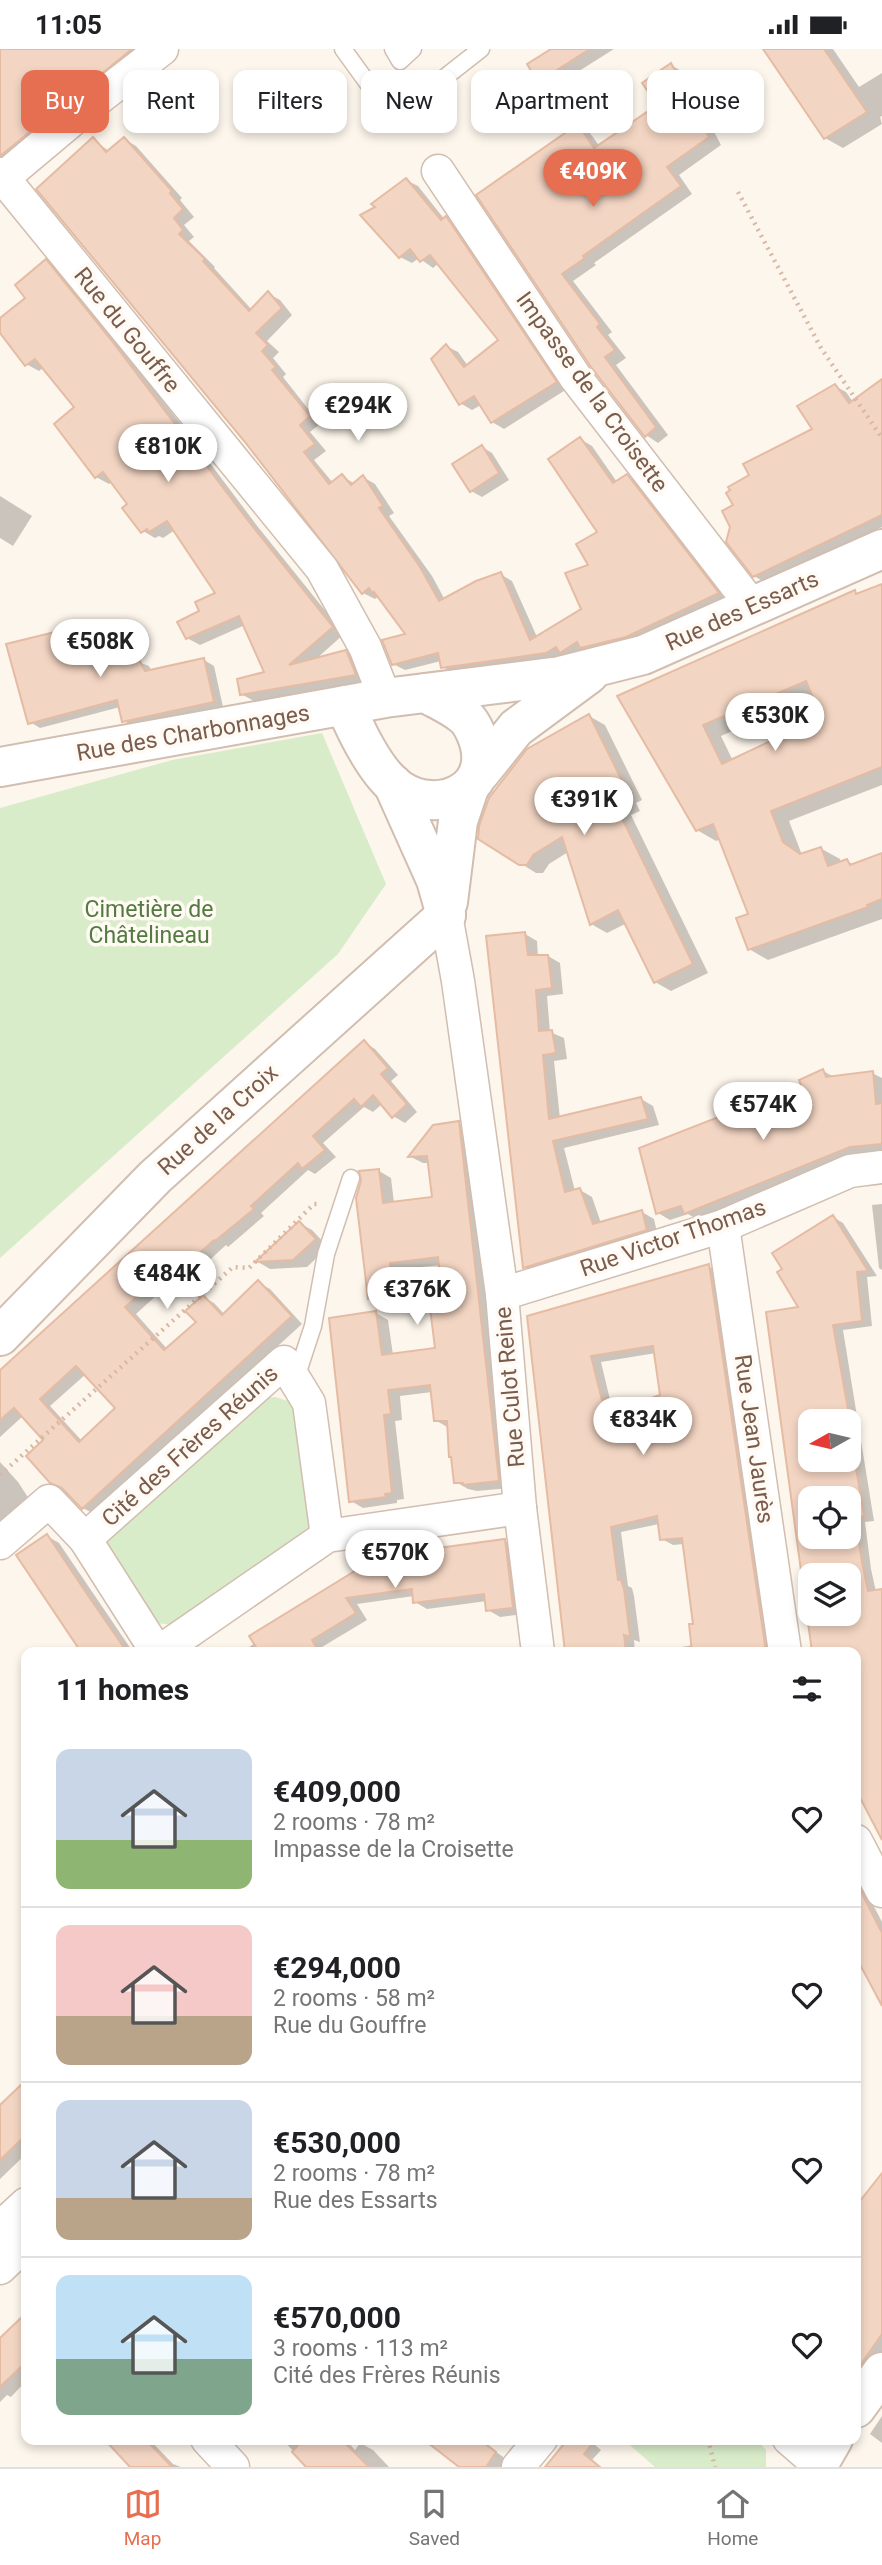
<!DOCTYPE html>
<meta charset="utf-8">
<style>
:root{--surface:#fff;--page:#f2f2f2;--text:#202124;--muted:#757577;--line:#e0e0e0;--accent:#e76f51}
body{margin:0;font-family:Roboto,sans-serif;background:var(--page);color:var(--text);height:100vh;display:flex;flex-direction:column;font-size:26px;white-space:nowrap}
*{box-sizing:border-box;margin:0}
p{font-size:23px;color:var(--muted)}
.icon{flex:none;width:38px;height:38px;fill:none;stroke:currentColor;stroke-width:2;stroke-linecap:round;stroke-linejoin:round}
.map{position:relative;flex:1;overflow:hidden}
.side{position:absolute;left:21px;top:1598px;width:840px;height:798px;display:flex;flex-direction:column;background:var(--surface);border-radius:14px;box-shadow:0 4px 10px #0003}
.side>*{flex:none}
.hud{position:absolute;left:21px;top:21px;width:840px;height:63px;display:flex;gap:14px}
.needle{width:46px;rotate:262deg}
.tools{position:absolute;left:798px;top:1360px;display:grid;gap:14px}
.tools a{display:grid;place-items:center;width:63px;height:63px;border-radius:14px;background:var(--surface);box-shadow:0 4px 10px #0003;font-size:35px}
.price{position:absolute;translate:-50% -60px;padding:0 16px;border-radius:24px;background:#fff;color:#222;font-size:23px;line-height:46px;filter:drop-shadow(0 2px 4px #0008)}
.price::after{content:'';position:absolute;left:50%;top:42px;width:21px;height:16px;margin-left:-10px;background:inherit;clip-path:polygon(0 0,100% 0,50% 100%)}
.price.active{background:var(--accent);color:#fff}
ul{padding:0;list-style:none}
li{display:flex;align-items:center;gap:21px;height:175px;padding:0 35px}
li+li{border-top:2px solid var(--line)}
li span{display:grid;place-items:center;flex:none;width:196px;height:140px;border-radius:14px;color:#555}
li>.icon{margin-inline-start:auto}
span .icon{width:84px;height:84px;fill:#fffc;stroke-width:1}
li b{font-size:30px}
h2{display:flex;justify-content:space-between;align-items:center;height:84px;padding:0 35px;font-size:30px}
.tag{padding:0 24px;border-radius:14px;background:var(--surface);box-shadow:0 4px 10px #0003;font-size:24px;line-height:63px}
.tag.active{background:var(--accent);color:#fff}
.status{display:flex;justify-content:space-between;align-items:center;height:49px;padding:0 35px;background:var(--surface);direction:ltr}
.status svg{height:19px;fill:currentColor}
.menu{display:flex;justify-content:space-around;align-items:center;height:98px;border-top:2px solid var(--line);background:var(--surface);font-size:19px;color:var(--muted)}
.menu a{display:grid;justify-items:center;gap:4px}
.menu .active{color:var(--accent)}
.map>svg:first-child{display:block}
.green{fill:#d8ecc9}
.shadow{fill:#0003;fill-rule:evenodd}
.building{fill:#f3d5c3;stroke:#e6bba3;stroke-width:2;fill-rule:evenodd}
.lines{fill:none;stroke-linecap:round;stroke-linejoin:round}
.service-casing{stroke:#d1beb0;stroke-width:19}
.minor-casing{stroke:#d1beb0;stroke-width:35}
.tertiary-casing{stroke:#d1beb0;stroke-width:42}
.path{stroke:#d9b8a5;stroke-width:4.5;stroke-dasharray:2 5;stroke-linecap:butt}
.service{stroke:#fff;stroke-width:16}
.minor{stroke:#fff;stroke-width:32}
.tertiary{stroke:#fff;stroke-width:38}
.labels{text-anchor:middle;dominant-baseline:central;stroke-width:7;stroke-linejoin:round;paint-order:stroke}
.street-label{font-size:23px;fill:#7a5c4d;stroke:#fffaf3}
.park-label{font-size:23px;fill:#537a41;stroke:#fffaf3}
</style>
<div class="status"><b>11:05</b><svg viewBox="0 0 49 12"><path d="M0 12V9h3v3zM5 12V6h3v6zM10 12V3h3v9zM15 12V0h3v12zM26 1h20v11H26zM47 4h2v5h-2z"/></svg></div>
<div class="map">
<svg width="882" height="2418" viewBox="0 0 882 2418">
<rect width="100%" height="100%" fill="#fdf6ec"/>
<!-- green -->
<g class="green">
<polygon points="322,684 386,835 338,905 0,1209 0,759 172,711"/>
<polygon points="275,1348 288,1352 300,1362 316,1476 172,1576 156,1574 106,1498 112,1482 260,1349"/>
<polygon points="624,2391 757,2391 766,2401 766,2418 655,2418"/>
</g>
<!-- shadow -->
<g class="shadow">
<polygon points="0,0 150,0 0,116"/>
<polygon points="554,0 614,0 552,39 539,31"/>
<polygon points="765,0 833,0 859,38 882,24 882,67 880,68 882,75 843,99 825,89"/>
<polygon points="671,16 683,23 721,96 679,126 692,145 594,214 596,216 573,232 612,283 608,286 626,309 616,316 668,386 658,394 646,386 479,147 578,77 590,84 600,98 660,56"/>
<polygon points="124,90 136,97 182,149 180,151 194,168 184,176 194,188 189,192 215,218 214,219 252,261 269,245 280,251 292,266 267,292 279,303 273,309 286,325 283,328 320,375 310,383 326,402 314,411 333,434 342,427 355,435 363,428 375,435 394,464 389,467 432,527 445,551 500,525 512,532 537,588 583,561 599,484 580,390 592,397 617,433 627,427 638,433 729,551 638,594 558,610 455,625 443,618 441,612 405,621 393,615 408,586 379,547 375,550 363,544 93,91 109,102"/>
<polygon points="406,131 418,137 445,171 458,176 567,340 504,380 492,373 481,356 472,361 460,354 446,297 458,303 468,317 501,292 439,214 433,219 419,209 412,214 400,208 378,158"/>
<polygon points="46,212 58,219 125,301 258,478 344,585 315,611 346,603 358,610 368,633 254,652 241,645 267,624 245,576 200,596 187,589 201,563 218,544 175,481 163,489 159,487 155,489 143,482 129,455 112,433 109,435 96,428 77,358 44,318 39,322 26,315 0,281 0,275 28,249"/>
<polygon points="882,336 882,478 766,534 754,527 735,456 814,381 835,337 846,343 853,353"/>
<polygon points="482,398 492,404 509,431 482,448 471,442"/>
<polygon points="0,447 32,467 13,497 0,489"/>
<path d="M 882,537 L 882,736 L 789,772 L 802,806 L 820,799 L 840,810 L 841,814 L 847,812 L 854,816 L 882,806 L 882,870 L 768,911 L 749,900 L 750,866 L 721,790 L 716,792 L 697,781 L 619,648 L 855,543 L 859,545 ZM 814,647 L 823,669 L 733,712 L 721,687 Z"/>
<polygon points="70,581 75,583 86,581 96,586 100,601 123,594 133,600 136,612 149,617 152,623 204,611 214,617 223,658 134,678 124,672 120,658 40,679 30,673"/>
<polygon points="589,667 605,676 642,751 636,754 640,762 631,766 708,924 671,942 655,933 627,874 607,884 591,875 568,803 549,815 543,824 536,824 520,814"/>
<polygon points="525,885 537,892 538,908 548,907 560,914 563,945 547,947 550,983 564,989 567,1010 554,1012 560,1070 641,1050 653,1057 659,1076 564,1099 575,1142 580,1141 592,1148 601,1174 642,1163 654,1170 658,1188 536,1225 524,1218"/>
<path d="M 364,993 L 375,1000 L 398,1026 L 391,1032 L 417,1063 L 405,1074 L 393,1067 L 382,1055 L 373,1063 L 364,1058 L 323,1094 L 336,1108 L 315,1125 L 308,1121 L 261,1164 L 264,1167 L 228,1198 L 226,1196 L 200,1220 L 191,1215 L 136,1265 L 168,1301 L 198,1274 L 203,1248 L 214,1254 L 225,1266 L 259,1234 L 270,1240 L 302,1275 L 94,1465 L 83,1459 L 45,1391 L 23,1367 L 0,1388 L 0,1323 ZM 86,1325 L 117,1359 L 82,1392 L 50,1357 Z"/>
<polygon points="823,1022 834,1028 872,1024 882,1029 882,1102 863,1104 698,1171 688,1165 670,1171 658,1164 721,1069 727,1073 736,1071 804,1040"/>
<polygon points="459,1074 471,1081 511,1439 477,1442 468,1440 456,1433 449,1379 435,1371 432,1343 400,1347 402,1371 395,1372 404,1450 397,1451 397,1454 363,1459 351,1452 376,1264 388,1271 393,1306 436,1300 445,1258 441,1216 402,1220 406,1254 382,1256 369,1248 379,1122 391,1129 394,1154 434,1149 430,1114 423,1114 411,1108"/>
<polygon points="882,1155 882,1221 879,1219 872,1156"/>
<path d="M 833,1168 L 843,1174 L 877,1227 L 867,1228 L 872,1277 L 843,1281 L 874,1472 L 865,1473 L 871,1520 L 876,1543 L 882,1542 L 882,1788 L 856,1738 L 856,1603 L 812,1603 L 768,1264 L 801,1260 ZM 810,1372 L 849,1372 L 849,1410 L 810,1410 ZM 810,1449 L 849,1449 L 849,1488 L 810,1488 ZM 810,1526 L 849,1526 L 849,1564 L 810,1564 Z"/>
<polygon points="299,1174 312,1181 328,1198 307,1218 270,1220 258,1213"/>
<path d="M 708,1217 L 719,1223 L 776,1603 L 678,1603 L 676,1599 L 693,1596 L 695,1576 L 684,1495 L 673,1496 L 662,1490 L 659,1475 L 621,1483 L 628,1537 L 632,1539 L 634,1547 L 640,1593 L 634,1591 L 635,1603 L 567,1603 L 529,1268 ZM 656,1304 L 662,1347 L 618,1362 L 616,1358 L 611,1355 L 601,1313 Z"/>
<polygon points="0,1413 18,1433 31,1453 0,1481"/>
<polygon points="47,1487 59,1494 133,1603 83,1603"/>
<polygon points="505,1492 517,1499 524,1565 500,1568 488,1561 487,1552 427,1560 415,1553 414,1547 357,1555 367,1571 322,1598 325,1603 242,1603 360,1520"/>
<polygon points="856,1823 882,1873 882,1954 856,1904"/>
<polygon points="26,2033 26,2105 0,2130 0,2059"/>
<polygon points="882,2130 882,2305 856,2342 856,2167"/>
<polygon points="26,2266 26,2332 11,2348 7,2346 0,2353 0,2292"/>
<polygon points="882,2367 882,2394 870,2385"/>
<polygon points="106,2390 149,2390 173,2415 181,2418 133,2418"/>
<polygon points="282,2390 345,2390 355,2401 360,2394 373,2401 389,2418 308,2418"/>
<polygon points="588,2390 601,2401 592,2411 600,2418 548,2418"/>
<polygon points="489,2398 506,2410 501,2418 462,2418"/>
</g>
<!-- building -->
<g class="building">
<polygon points="0,0 132,0 0,107"/>
<polygon points="551,0 590,0 538,33 527,15"/>
<polygon points="763,0 824,0 867,63 824,90"/>
<polygon points="671,14 709,88 667,118 681,137 583,207 585,209 562,225 600,275 597,278 615,301 605,308 656,378 645,388 591,318 476,146 578,75 594,99 657,56 642,34"/>
<polygon points="93,88 106,103 124,88 172,142 170,144 183,160 174,169 183,181 179,185 205,210 203,212 249,262 268,242 282,259 256,284 268,296 262,302 276,318 272,321 310,367 300,376 315,395 304,403 329,435 342,425 351,436 363,426 383,457 379,459 420,518 439,552 476,532 501,523 530,591 581,560 565,524 588,516 576,495 597,483 548,410 580,388 613,434 627,425 719,544 626,588 580,599 577,593 560,604 556,598 546,604 441,619 438,604 392,616 382,591 405,585 374,543 373,545 369,539 362,545 245,393 36,140"/>
<polygon points="406,129 441,171 446,167 557,333 491,374 474,347 459,356 431,310 446,295 464,318 498,291 430,206 420,213 410,200 399,209 360,166 375,158 371,155"/>
<polygon points="46,210 112,292 246,469 333,578 289,616 346,601 356,626 240,646 237,630 264,623 239,567 186,590 177,573 199,562 195,553 215,544 167,472 149,483 147,480 141,484 122,459 127,455 103,423 95,429 54,375 74,358 35,310 25,317 0,284 0,269 25,249 15,236"/>
<polygon points="882,330 882,466 753,528 726,493 730,478 722,462 733,456 726,444 730,441 728,438 749,426 743,415 812,380 797,357 835,335 849,354"/>
<polygon points="482,396 499,424 470,443 452,415"/>
<path d="M 882,535 L 882,718 L 771,762 L 783,793 L 800,805 L 821,798 L 828,817 L 847,810 L 850,816 L 882,804 L 882,850 L 867,856 L 868,858 L 748,901 L 736,869 L 748,865 L 713,775 L 696,782 L 617,647 L 855,541 L 856,545 ZM 806,632 L 821,668 L 722,715 L 703,676 Z"/>
<polygon points="71,579 71,582 86,579 92,601 123,592 128,612 138,609 145,622 204,609 214,653 122,673 117,651 28,675 6,595"/>
<polygon points="589,665 627,742 621,745 625,752 616,757 693,915 654,934 618,861 590,876 562,788 533,806 527,816 519,816 478,790 479,777 489,749 527,700"/>
<polygon points="525,883 528,906 548,906 552,939 536,941 539,982 552,981 556,1004 543,1006 549,1070 641,1048 648,1070 553,1092 565,1143 580,1139 593,1175 642,1161 647,1181 523,1219 486,887"/>
<path d="M 364,991 L 388,1019 L 381,1025 L 407,1055 L 392,1069 L 373,1046 L 361,1058 L 354,1050 L 313,1087 L 325,1101 L 302,1120 L 298,1114 L 251,1157 L 254,1160 L 215,1192 L 214,1191 L 187,1215 L 181,1208 L 125,1258 L 164,1301 L 196,1273 L 185,1262 L 203,1246 L 222,1266 L 258,1231 L 292,1267 L 82,1460 L 62,1439 L 50,1434 L 26,1407 L 43,1391 L 14,1359 L 0,1371 L 0,1321 ZM 76,1317 L 115,1359 L 79,1393 L 40,1350 Z"/>
<polygon points="823,1020 826,1028 873,1022 876,1055 882,1054 882,1095 850,1098 684,1165 681,1157 656,1165 639,1099 721,1067 723,1073 734,1068 734,1070 789,1046 788,1044 802,1039 799,1031"/>
<polygon points="459,1072 499,1432 463,1436 463,1434 454,1434 451,1408 449,1408 447,1372 434,1372 430,1336 388,1341 391,1365 384,1366 392,1444 385,1445 386,1448 349,1453 329,1269 376,1262 382,1306 435,1299 430,1259 443,1257 438,1208 390,1214 394,1248 368,1250 356,1149 361,1132 359,1122 379,1120 383,1154 432,1148 427,1107 408,1108 433,1076"/>
<path d="M 833,1166 L 868,1222 L 857,1223 L 862,1272 L 833,1276 L 849,1366 L 847,1366 L 848,1372 L 810,1372 L 810,1410 L 849,1410 L 849,1377 L 864,1467 L 855,1468 L 862,1513 L 868,1542 L 882,1540 L 882,1791 L 856,1741 L 856,1603 L 812,1603 L 766,1263 L 798,1258 L 777,1223 L 782,1220 L 772,1204 ZM 810,1449 L 849,1449 L 849,1488 L 810,1488 ZM 810,1526 L 849,1526 L 849,1564 L 810,1564 Z"/>
<polygon points="299,1172 316,1190 293,1211 255,1213"/>
<path d="M 709,1215 L 766,1603 L 692,1603 L 689,1575 L 693,1575 L 682,1489 L 660,1491 L 657,1467 L 611,1478 L 618,1531 L 621,1531 L 624,1540 L 630,1588 L 624,1586 L 626,1603 L 565,1603 L 527,1267 ZM 653,1297 L 660,1346 L 610,1363 L 606,1349 L 602,1351 L 591,1307 Z"/>
<polygon points="47,1485 89,1548 127,1603 81,1603 16,1506"/>
<polygon points="505,1490 513,1559 486,1562 484,1545 413,1554 412,1540 346,1549 356,1564 312,1591 319,1603 259,1603 249,1587 358,1520 357,1510"/>
<polygon points="856,1833 882,1884 882,1957 856,1908"/>
<polygon points="26,2031 26,2086 0,2111 0,2056"/>
<polygon points="882,2124 882,2285 856,2322 856,2157"/>
<polygon points="26,2264 26,2313 0,2338 0,2289"/>
<polygon points="104,2390 145,2390 172,2418 130,2418"/>
<polygon points="303,2390 341,2390 369,2418 306,2418 292,2403"/>
<polygon points="423,2390 479,2390 496,2403 486,2418 459,2418"/>
<polygon points="568,2390 596,2390 584,2405 600,2418 545,2418"/>
</g>
<g class="lines">
<defs>
<g id="service">
<polyline points="343,0 393,69 481,0"/>
<polyline points="393,0 400,12 413,0"/>
<polyline points="295,1332 313,1277 326,1205 351,1129"/>
</g>
<g id="minor">
<polyline points="438,122 576,329 753,558"/>
<polyline points="0,125 322,520 365,598 385,649"/>
<polyline points="3,129 90,56 162,0"/>
<polyline points="446,866 458,932 502,1245 520,1459 538,1603"/>
<polyline points="723,1177 785,1603"/>
<polyline points="502,1245 723,1177 850,1122 882,1118"/>
<polyline points="0,1494 49,1452 85,1490"/>
<polyline points="157,1603 85,1490 284,1313 309,1354 327,1487"/>
<polyline points="159,1603 327,1487 520,1459"/>
<polyline points="856,1792 882,1842"/>
<polyline points="0,2219 23,2197 2,2177 26,2155"/>
<polyline points="207,2390 233,2418"/>
<polyline points="789,2390 818,2415"/>
<polyline points="518,2418 541,2390"/>
</g>
<g id="tertiary">
<path d="M 345,656 C 356,682 376,725 400,741 C 438,766 493,743 479,693 C 476,684 471,672 463,666 C 452,657 438,651 426,644"/>
<polyline points="0,718 385,649 560,627 643,606 882,500"/>
<polyline points="480,724 516,679 589,625"/>
<polyline points="393,735 436,831 446,866"/>
<polyline points="448,853 458,772 469,739"/>
<polyline points="0,1287 155,1128 446,866"/>
<polyline points="856,2359 882,2323"/>
<polyline points="817,2418 833,2390"/>
</g>
</defs>
<!-- service casing -->
<use href="#service" class="service-casing"/>
<!-- minor casing -->
<use href="#minor" class="minor-casing"/>
<!-- tertiary casing -->
<use href="#tertiary" class="tertiary-casing"/>
<!-- path -->
<g class="path">
<polyline points="738,143 821,299 882,389"/>
<polyline points="0,1426 233,1218 249,1219 314,1155 321,1155"/>
<polyline points="708,2390 715,2418"/>
</g>
<!-- service -->
<use href="#service" class="service"/>
<!-- minor -->
<use href="#minor" class="minor"/>
<!-- tertiary -->
<use href="#tertiary" class="tertiary"/>
</g>
<g class="labels">
<!-- street labels -->
<g class="street-label">
<text transform="translate(127 281) rotate(51)">Rue du Gouffre</text>
<text transform="translate(592 343) rotate(54)">Impasse de la Croisette</text>
<text transform="translate(742 562) rotate(-24)">Rue des Essarts</text>
<text transform="translate(193 684) rotate(-10)">Rue des Charbonnages</text>
<text transform="translate(218 1071) rotate(-42)">Rue de la Croix</text>
<text transform="translate(673 1189) rotate(-19)">Rue Victor Thomas</text>
<text transform="translate(510 1338) rotate(-95)">Rue Culot Reine</text>
<text transform="translate(754 1390) rotate(82)">Rue Jean Jaurès</text>
<text transform="translate(190 1397) rotate(-42)">Cité des Frères Réunis</text>
</g>
<!-- park labels -->
<g class="park-label">
<text x="149" y="860">Cimetière de<tspan x="149" dy="26">Châtelineau</tspan></text>
</g>
</g>
</svg>
<div class="tools">
<a><svg class="needle" viewBox="-14 -14 28 28"><path d="M0-13l5 13h-10z" fill="#e53935"/><path d="M0 13l5-13h-10z" fill="#757577"/></svg></a>
<a><svg class="icon" aria-label="locate" viewBox="0 0 24 24"><circle cx="12" cy="12" r="6"/><path d="M12 2v4M12 18v4M2 12h4M18 12h4"/></svg></a>
<a><svg class="icon" aria-label="layers" viewBox="0 0 24 24"><path d="M12 4l9 5-9 5-9-5zM3 14l9 5 9-5"/></svg></a>
</div>
<b class="price active" style="left:593px;top:160px">€409K</b>
<b class="price" style="left:358px;top:394px">€294K</b>
<b class="price" style="left:168px;top:435px">€810K</b>
<b class="price" style="left:100px;top:630px">€508K</b>
<b class="price" style="left:775px;top:704px">€530K</b>
<b class="price" style="left:584px;top:788px">€391K</b>
<b class="price" style="left:763px;top:1093px">€574K</b>
<b class="price" style="left:167px;top:1262px">€484K</b>
<b class="price" style="left:417px;top:1278px">€376K</b>
<b class="price" style="left:643px;top:1408px">€834K</b>
<b class="price" style="left:395px;top:1541px">€570K</b>
<div class="hud">
<a class="tag active">Buy</a>
<a class="tag">Rent</a>
<a class="tag">Filters</a>
<a class="tag">New</a>
<a class="tag">Apartment</a>
<a class="tag">House</a>
</div>
<section class="side">
<h2>11 homes<svg class="icon" aria-label="filters" viewBox="0 0 24 24"><path d="M4 7h16M4 17h16"/><circle cx="9" cy="7" r="2"/><circle cx="15" cy="17" r="2"/></svg></h2>
<ul>
<li><span style="background:linear-gradient(#c9d6e8 65%,#8fb573 0)"><svg class="icon" aria-label="home" viewBox="0 0 24 24"><path d="M3 11l9-7 9 7M6 9v11h12V9"/></svg></span><div><b>€409,000</b><p>2 rooms · 78 m²</p><p>Impasse de la Croisette</p></div><svg class="icon" aria-label="heart" viewBox="0 0 24 24"><path d="M12 20l-8-8c-3-5 5-10 8-4 3-6 11-1 8 4z"/></svg></li>
<li><span style="background:linear-gradient(#f6c9c9 65%,#b9a48a 0)"><svg class="icon" aria-label="home" viewBox="0 0 24 24"><path d="M3 11l9-7 9 7M6 9v11h12V9"/></svg></span><div><b>€294,000</b><p>2 rooms · 58 m²</p><p>Rue du Gouffre</p></div><svg class="icon" aria-label="heart" viewBox="0 0 24 24"><path d="M12 20l-8-8c-3-5 5-10 8-4 3-6 11-1 8 4z"/></svg></li>
<li><span style="background:linear-gradient(#c9d6e8 70%,#b9a48a 0)"><svg class="icon" aria-label="home" viewBox="0 0 24 24"><path d="M3 11l9-7 9 7M6 9v11h12V9"/></svg></span><div><b>€530,000</b><p>2 rooms · 78 m²</p><p>Rue des Essarts</p></div><svg class="icon" aria-label="heart" viewBox="0 0 24 24"><path d="M12 20l-8-8c-3-5 5-10 8-4 3-6 11-1 8 4z"/></svg></li>
<li><span style="background:linear-gradient(#bfe0f5 60%,#7fa58c 0)"><svg class="icon" aria-label="home" viewBox="0 0 24 24"><path d="M3 11l9-7 9 7M6 9v11h12V9"/></svg></span><div><b>€570,000</b><p>3 rooms · 113 m²</p><p>Cité des Frères Réunis</p></div><svg class="icon" aria-label="heart" viewBox="0 0 24 24"><path d="M12 20l-8-8c-3-5 5-10 8-4 3-6 11-1 8 4z"/></svg></li>
</ul>
</section>
</div>
<nav class="menu">
<a class="active"><svg class="icon" aria-label="map" viewBox="0 0 24 24"><path d="M3 6l6-2 6 2 6-2v14l-6 2-6-2-6 2zM9 4v14M15 6v14"/></svg>Map</a>
<a><svg class="icon" aria-label="saved" viewBox="0 0 24 24"><path d="M7 4h10v16l-5-4-5 4z"/></svg>Saved</a>
<a><svg class="icon" aria-label="home" viewBox="0 0 24 24"><path d="M3 11l9-7 9 7M6 9v11h12V9"/></svg>Home</a>
</nav>
